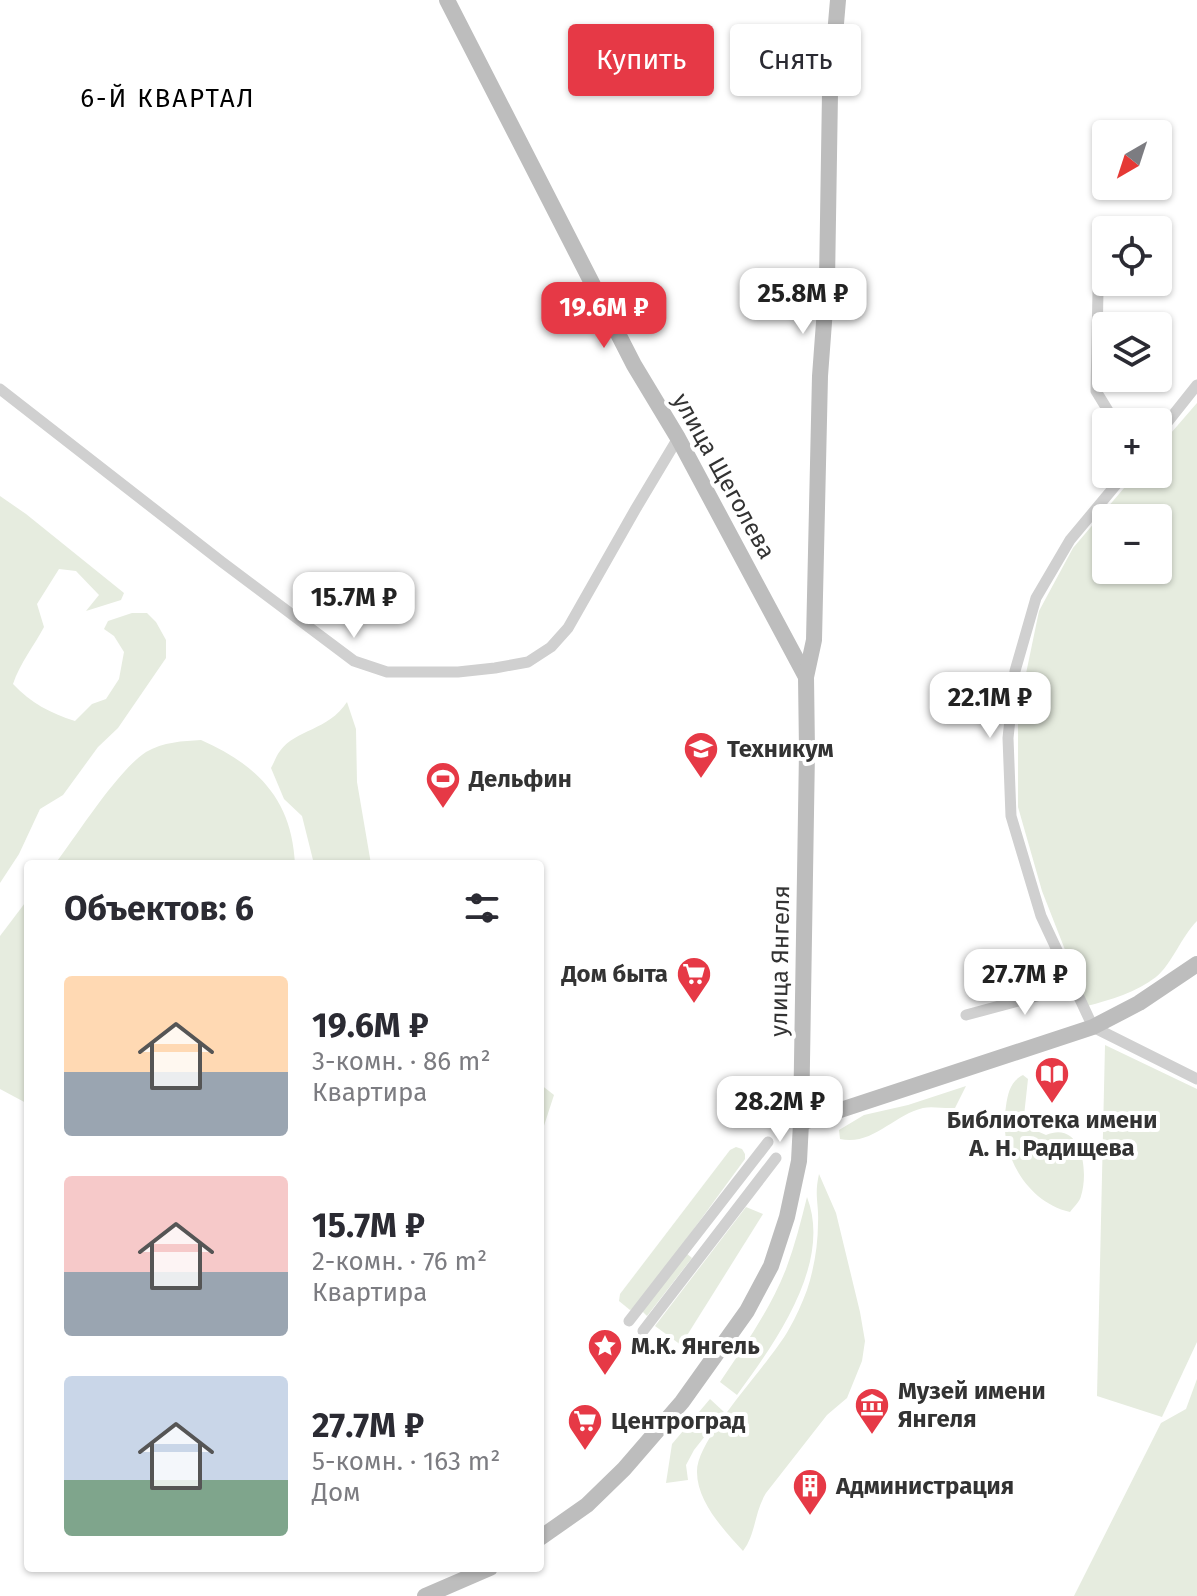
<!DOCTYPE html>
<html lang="ru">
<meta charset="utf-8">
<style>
:root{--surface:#fff;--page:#f7f7f7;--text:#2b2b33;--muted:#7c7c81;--accent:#e63946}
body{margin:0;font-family:"Fira Sans",sans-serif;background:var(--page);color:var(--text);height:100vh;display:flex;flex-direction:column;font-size:30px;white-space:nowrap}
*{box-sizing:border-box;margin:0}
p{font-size:26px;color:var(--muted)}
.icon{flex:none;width:44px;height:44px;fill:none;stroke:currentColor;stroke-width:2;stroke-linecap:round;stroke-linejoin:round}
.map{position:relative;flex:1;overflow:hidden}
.panel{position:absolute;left:24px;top:860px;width:520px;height:712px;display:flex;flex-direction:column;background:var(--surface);border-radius:8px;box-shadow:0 2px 6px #0004}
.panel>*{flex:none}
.top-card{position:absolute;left:568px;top:24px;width:508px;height:72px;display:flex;gap:16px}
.needle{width:52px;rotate:219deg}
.fabs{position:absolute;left:1092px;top:120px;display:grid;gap:16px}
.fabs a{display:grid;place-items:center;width:80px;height:80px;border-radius:8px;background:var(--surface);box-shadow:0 2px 6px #0004;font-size:40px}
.price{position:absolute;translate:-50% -68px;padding:0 18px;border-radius:16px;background:#fff;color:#222;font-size:26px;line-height:52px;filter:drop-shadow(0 2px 4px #0008)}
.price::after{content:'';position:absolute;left:50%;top:48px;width:24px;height:18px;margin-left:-12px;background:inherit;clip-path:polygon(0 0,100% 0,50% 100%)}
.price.active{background:var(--accent);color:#fff}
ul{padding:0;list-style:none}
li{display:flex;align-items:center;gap:24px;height:200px;padding:0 40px}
li span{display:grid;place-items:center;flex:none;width:224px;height:160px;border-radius:8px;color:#555}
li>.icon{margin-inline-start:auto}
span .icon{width:96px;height:96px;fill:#fffc;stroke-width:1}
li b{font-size:34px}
h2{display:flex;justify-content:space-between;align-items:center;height:96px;padding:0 40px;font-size:34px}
.pill{padding:0 28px;border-radius:8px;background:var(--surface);box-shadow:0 2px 6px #0004;font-size:28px;line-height:72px}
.pill.active{background:var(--accent);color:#fff}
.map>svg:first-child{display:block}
.green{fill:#e6ecdf;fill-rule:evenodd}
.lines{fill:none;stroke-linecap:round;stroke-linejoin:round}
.street{stroke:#d0d0d0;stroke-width:11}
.secondary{stroke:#bdbdbd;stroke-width:16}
.labels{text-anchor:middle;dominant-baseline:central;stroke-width:8;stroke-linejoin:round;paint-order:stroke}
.street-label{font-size:24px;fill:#333;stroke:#fff}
.poi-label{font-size:24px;font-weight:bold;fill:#333;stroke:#fff;text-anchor:start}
.neighbourhood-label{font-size:26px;letter-spacing:2px;fill:#000;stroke:#fff}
</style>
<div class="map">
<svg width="1197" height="1596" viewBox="0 0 1197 1596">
<rect width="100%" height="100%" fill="#fff"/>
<!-- green -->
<g class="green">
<path d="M 1197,403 L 1197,921 C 1181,937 1172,964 1156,977 C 1137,992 1110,1000 1087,1006 L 1042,891 L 1018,807 L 1018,712 L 1039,611 L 1073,548 L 1136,474 L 1158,474 L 1158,448 ZM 1106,518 L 1158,518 L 1158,570 L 1106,570 Z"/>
<path d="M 0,496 L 26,514 L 124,593 L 121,600 L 86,611 L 99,595 L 76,571 L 59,569 L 37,604 L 44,627 C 34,646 20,663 13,684 C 31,703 50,713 75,721 L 92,704 L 106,699 L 119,679 L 124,652 L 114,636 L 104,629 L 108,621 L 132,613 L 147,613 L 156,622 L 166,640 L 166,658 L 118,728 L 98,747 L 63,795 L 40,809 L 19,854 L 0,883 Z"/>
<path d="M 347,702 L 356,729 L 357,782 L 371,864 L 314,864 L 302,816 L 284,799 L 271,768 C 274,763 276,756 280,751 C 296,729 328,731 347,702 Z"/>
<path d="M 201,740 C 258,765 292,800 295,864 L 55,864 C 77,835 118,770 146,752 C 163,742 183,741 201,740 Z"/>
<polygon points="28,899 28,1104 0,1089 0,936"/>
<polygon points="1105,1045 1197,1089 1197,1342 1162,1417 1097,1396"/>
<path d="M 1023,1075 L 1028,1079 L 1023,1125 L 1046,1135 C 1082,1120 1089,1171 1081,1196 C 1080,1201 1074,1207 1070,1212 C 1024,1201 998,1150 1006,1106 C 1008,1092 1011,1081 1023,1075 Z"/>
<polygon points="540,1084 554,1095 540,1138"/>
<path d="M 966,1086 L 955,1108 C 945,1109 933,1106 923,1108 C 893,1115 873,1146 840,1139 L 839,1130 L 864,1115 L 908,1105 Z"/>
<polygon points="736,1147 742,1149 745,1154 745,1159 636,1308 630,1310 619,1301 620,1294 730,1150"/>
<path d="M 819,1174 L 836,1213 L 860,1312 L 865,1341 L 862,1361 L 847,1398 L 827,1415 L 766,1493 C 754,1513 756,1534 743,1551 C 724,1530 697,1502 697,1472 C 696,1438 770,1364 789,1329 C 796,1317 802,1303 807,1290 C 814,1269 818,1245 818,1223 C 819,1203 814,1196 819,1174 Z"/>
<path d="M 807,1197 C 833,1264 774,1344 737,1395 L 720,1382 C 744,1346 770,1310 786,1269 C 795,1245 801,1221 807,1197 Z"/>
<polygon points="746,1207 763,1214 681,1345 655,1326"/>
<polygon points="686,1253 692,1258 647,1316 642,1311"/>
<polygon points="1197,1379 1197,1596 1074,1596 1161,1423 1186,1409"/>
<polygon points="710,1399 724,1412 694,1450 686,1465 688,1480 666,1483 672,1444"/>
</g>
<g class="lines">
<!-- street -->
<g class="street">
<polyline points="1098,291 1096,391 1115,422"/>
<polyline points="0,389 222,562 354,661 387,672 458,672 495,668 528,662 551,647 568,628 635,510 678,438"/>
<polyline points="1158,434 1197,385"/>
<polyline points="1125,474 1070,540 1036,598 1015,671 1008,738 1011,816 1041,916 1093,1027 1197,1079"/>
<polyline points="966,1015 1074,986"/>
<polyline points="629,1321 768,1142"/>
<polyline points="643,1331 776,1158"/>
</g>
<!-- secondary -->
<g class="secondary">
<polyline points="447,0 634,365 678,438 806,677"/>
<polyline points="801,1123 1093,1027 1139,1003 1197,964"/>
<polyline points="540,1538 587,1505 624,1469 682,1402 747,1311 771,1266 787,1217 799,1161 801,1123 807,751 806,677 814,640 820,376 827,282 830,93 838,0"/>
<polyline points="425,1596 490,1568"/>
</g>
</g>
<!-- icons -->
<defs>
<symbol id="university-pin" viewBox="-11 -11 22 30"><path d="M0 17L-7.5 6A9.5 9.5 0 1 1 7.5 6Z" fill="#e63946" stroke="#fff"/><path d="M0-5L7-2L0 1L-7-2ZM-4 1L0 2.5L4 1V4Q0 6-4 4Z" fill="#fff"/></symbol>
<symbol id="stadium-pin" viewBox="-11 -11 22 30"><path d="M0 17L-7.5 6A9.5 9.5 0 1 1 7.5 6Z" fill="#e63946" stroke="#fff"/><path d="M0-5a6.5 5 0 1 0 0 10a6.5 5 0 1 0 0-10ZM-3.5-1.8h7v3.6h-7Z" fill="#fff"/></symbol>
<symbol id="supermarket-pin" viewBox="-11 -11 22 30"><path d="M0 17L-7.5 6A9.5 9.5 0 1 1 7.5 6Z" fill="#e63946" stroke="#fff"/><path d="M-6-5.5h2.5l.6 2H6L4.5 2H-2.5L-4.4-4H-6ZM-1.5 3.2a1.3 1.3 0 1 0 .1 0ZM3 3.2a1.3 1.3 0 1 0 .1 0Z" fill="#fff"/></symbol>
<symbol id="library-pin" viewBox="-11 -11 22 30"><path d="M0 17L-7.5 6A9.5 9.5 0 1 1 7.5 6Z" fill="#e63946" stroke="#fff"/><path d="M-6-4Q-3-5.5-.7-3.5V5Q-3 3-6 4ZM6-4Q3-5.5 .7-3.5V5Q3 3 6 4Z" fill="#fff"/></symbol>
<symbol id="sight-pin" viewBox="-11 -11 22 30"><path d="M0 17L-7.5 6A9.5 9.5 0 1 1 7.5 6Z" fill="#e63946" stroke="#fff"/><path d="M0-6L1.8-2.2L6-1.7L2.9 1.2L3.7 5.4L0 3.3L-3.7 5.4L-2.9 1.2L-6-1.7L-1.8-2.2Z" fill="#fff"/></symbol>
<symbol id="museum-pin" viewBox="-11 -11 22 30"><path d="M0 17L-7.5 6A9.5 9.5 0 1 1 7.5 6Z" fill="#e63946" stroke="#fff"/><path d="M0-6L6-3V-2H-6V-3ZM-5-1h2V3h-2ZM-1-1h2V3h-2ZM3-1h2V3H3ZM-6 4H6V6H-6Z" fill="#fff"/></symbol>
<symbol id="building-pin" viewBox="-11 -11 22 30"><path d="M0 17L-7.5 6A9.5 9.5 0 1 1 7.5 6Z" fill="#e63946" stroke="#fff"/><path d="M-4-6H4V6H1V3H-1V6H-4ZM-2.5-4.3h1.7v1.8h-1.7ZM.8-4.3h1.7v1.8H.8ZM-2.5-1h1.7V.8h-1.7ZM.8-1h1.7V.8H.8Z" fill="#fff"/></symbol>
</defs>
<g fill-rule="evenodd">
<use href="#university-pin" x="681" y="729" width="40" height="54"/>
<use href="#stadium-pin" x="423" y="759" width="40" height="54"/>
<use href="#supermarket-pin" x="674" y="954" width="40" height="54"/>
<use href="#library-pin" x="1032" y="1054" width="40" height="54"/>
<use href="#sight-pin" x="585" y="1326" width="40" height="54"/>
<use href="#museum-pin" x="852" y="1385" width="40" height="54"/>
<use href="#supermarket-pin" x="565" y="1401" width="40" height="54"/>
<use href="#building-pin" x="790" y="1466" width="40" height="54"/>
</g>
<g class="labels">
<!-- street labels -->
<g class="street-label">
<text transform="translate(724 476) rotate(61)">улица Щеголева</text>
<text transform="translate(780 961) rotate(-89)">улица Янгеля</text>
</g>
<!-- poi labels -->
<g class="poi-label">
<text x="727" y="749">Техникум</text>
<text x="469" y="779">Дельфин</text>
<text x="668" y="974" text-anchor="end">Дом быта</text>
<text x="1052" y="1120" text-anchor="middle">Библиотека имени<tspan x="1052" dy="28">А. Н. Радищева</tspan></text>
<text x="631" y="1346">М.К. Янгель</text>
<text x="898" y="1391">Музей имени<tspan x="898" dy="28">Янгеля</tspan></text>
<text x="611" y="1421">Центроград</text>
<text x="836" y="1486">Администрация</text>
</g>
<!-- neighbourhood labels -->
<g class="neighbourhood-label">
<text x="168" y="98">6-Й КВАРТАЛ</text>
</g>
</g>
</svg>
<div class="fabs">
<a><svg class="needle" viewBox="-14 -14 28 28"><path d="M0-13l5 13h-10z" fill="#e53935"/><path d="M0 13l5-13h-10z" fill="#7c7c81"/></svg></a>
<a><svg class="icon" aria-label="locate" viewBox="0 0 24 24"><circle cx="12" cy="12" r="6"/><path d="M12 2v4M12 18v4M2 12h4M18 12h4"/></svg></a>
<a><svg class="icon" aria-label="layers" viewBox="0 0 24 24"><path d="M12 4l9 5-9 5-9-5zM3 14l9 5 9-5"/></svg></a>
<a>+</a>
<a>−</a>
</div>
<b class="price" style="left:803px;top:336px">25.8M ₽</b>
<b class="price active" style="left:604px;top:350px">19.6M ₽</b>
<b class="price" style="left:354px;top:640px">15.7M ₽</b>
<b class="price" style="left:990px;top:740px">22.1M ₽</b>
<b class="price" style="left:1025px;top:1017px">27.7M ₽</b>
<b class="price" style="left:780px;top:1144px">28.2M ₽</b>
<div class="top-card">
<a class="pill active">Купить</a>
<a class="pill">Снять</a>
</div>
<section class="panel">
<h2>Объектов: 6<svg class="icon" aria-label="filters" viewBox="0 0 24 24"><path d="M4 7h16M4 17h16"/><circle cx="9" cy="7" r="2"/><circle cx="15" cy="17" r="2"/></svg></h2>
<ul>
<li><span style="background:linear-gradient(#ffd9b3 60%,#9aa5b1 0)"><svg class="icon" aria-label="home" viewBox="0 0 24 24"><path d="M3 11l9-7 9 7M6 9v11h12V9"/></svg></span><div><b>19.6M ₽</b><p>3-комн. · 86 m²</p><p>Квартира</p></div></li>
<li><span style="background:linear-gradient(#f6c9c9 60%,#9aa5b1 0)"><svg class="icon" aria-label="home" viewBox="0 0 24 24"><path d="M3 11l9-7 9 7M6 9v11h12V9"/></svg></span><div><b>15.7M ₽</b><p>2-комн. · 76 m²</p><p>Квартира</p></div></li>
<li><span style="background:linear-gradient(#c9d6e8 65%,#7fa58c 0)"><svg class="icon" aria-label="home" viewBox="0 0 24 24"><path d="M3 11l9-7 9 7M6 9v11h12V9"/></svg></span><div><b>27.7M ₽</b><p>5-комн. · 163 m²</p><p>Дом</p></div></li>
</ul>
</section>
</div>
